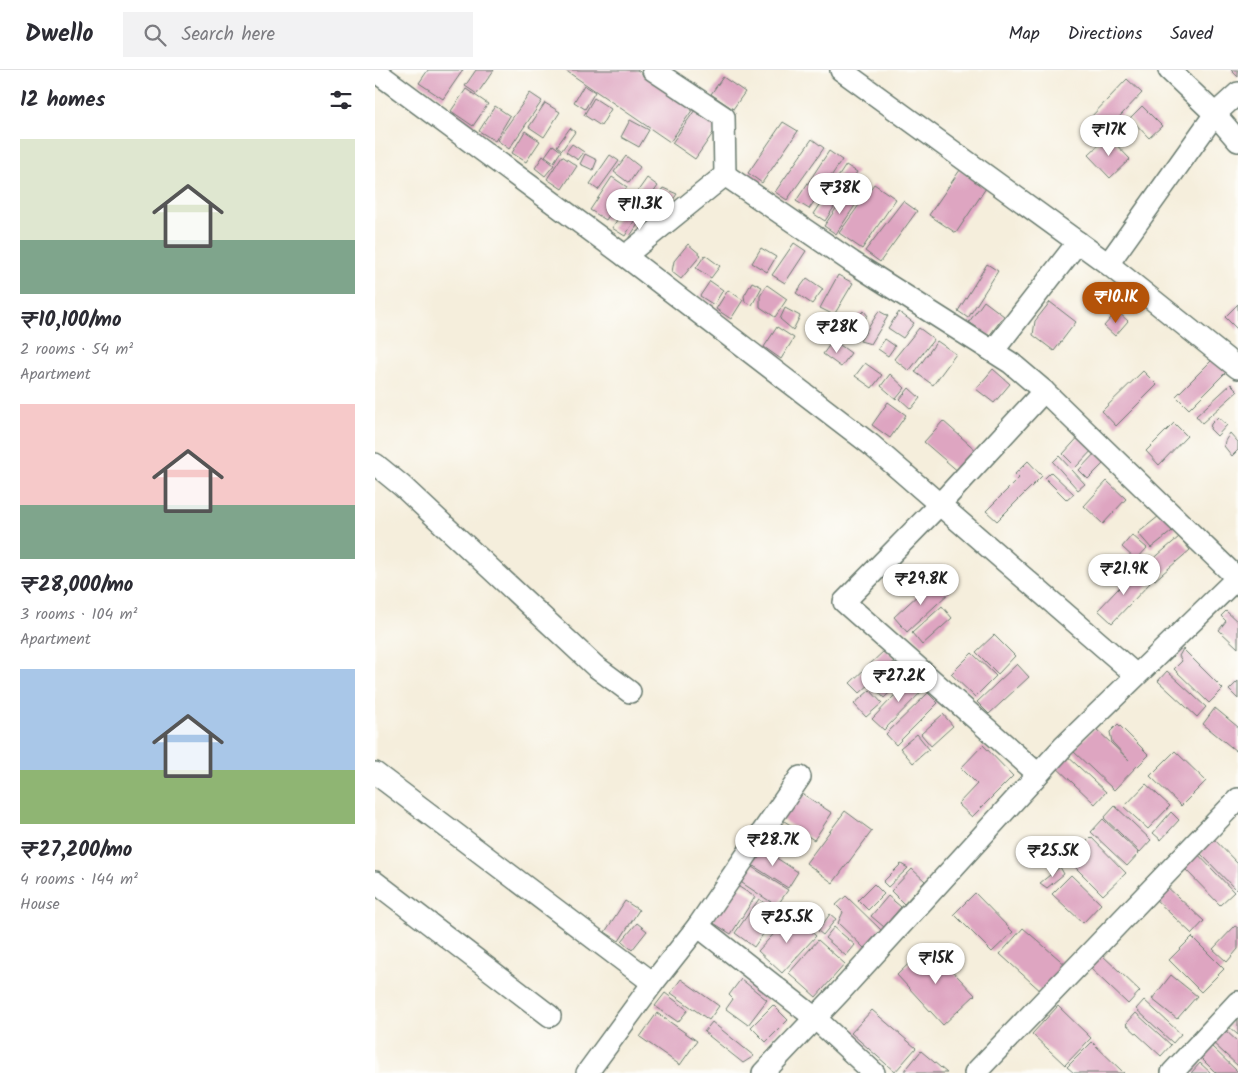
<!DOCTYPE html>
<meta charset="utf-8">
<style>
:root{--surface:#fff;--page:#f2f2f3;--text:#2b2b33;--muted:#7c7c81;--line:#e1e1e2;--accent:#b45309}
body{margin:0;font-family:Kalam,sans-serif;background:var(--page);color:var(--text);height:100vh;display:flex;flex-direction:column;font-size:19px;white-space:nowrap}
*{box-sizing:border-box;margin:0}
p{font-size:16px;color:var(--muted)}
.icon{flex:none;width:28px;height:28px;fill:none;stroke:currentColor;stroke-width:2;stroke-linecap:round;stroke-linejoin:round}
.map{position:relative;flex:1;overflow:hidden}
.side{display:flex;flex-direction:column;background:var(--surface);width:375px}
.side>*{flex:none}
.price{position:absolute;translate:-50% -42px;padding:0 11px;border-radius:18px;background:#fff;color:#222;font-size:16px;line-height:32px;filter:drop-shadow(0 1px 2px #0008)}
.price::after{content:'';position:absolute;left:50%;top:30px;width:15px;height:11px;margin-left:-8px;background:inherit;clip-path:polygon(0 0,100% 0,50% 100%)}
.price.current{background:var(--accent);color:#fff}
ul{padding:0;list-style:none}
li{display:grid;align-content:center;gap:10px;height:265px;padding:0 20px}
li span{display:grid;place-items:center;height:155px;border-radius:0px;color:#555}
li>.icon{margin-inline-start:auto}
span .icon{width:90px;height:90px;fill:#fffc;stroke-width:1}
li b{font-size:21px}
h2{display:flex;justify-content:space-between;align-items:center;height:60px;padding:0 20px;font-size:21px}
header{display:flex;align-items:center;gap:30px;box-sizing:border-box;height:70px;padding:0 25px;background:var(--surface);border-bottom:1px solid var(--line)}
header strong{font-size:24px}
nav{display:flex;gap:28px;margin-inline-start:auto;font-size:18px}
.search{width:350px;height:45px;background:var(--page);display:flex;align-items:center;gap:12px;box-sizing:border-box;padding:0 18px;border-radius:0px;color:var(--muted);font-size:19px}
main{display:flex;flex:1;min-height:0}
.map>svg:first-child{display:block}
.building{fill:#dea5c1}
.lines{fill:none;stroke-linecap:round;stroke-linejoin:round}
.minor-casing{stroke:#6a7b6f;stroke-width:24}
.minor{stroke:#fff;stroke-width:21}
</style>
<header>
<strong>Dwello</strong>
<div class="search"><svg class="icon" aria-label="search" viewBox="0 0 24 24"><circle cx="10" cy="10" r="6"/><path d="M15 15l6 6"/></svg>Search here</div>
<nav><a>Map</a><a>Directions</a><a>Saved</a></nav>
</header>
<main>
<section class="side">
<h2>12 homes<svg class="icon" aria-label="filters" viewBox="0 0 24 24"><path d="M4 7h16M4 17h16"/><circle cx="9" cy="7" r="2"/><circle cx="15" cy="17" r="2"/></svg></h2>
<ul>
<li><span style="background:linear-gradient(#dfe7d0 65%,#7fa58c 0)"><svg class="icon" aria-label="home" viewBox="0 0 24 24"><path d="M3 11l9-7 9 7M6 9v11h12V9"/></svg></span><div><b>₹10,100/mo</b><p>2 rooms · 54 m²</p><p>Apartment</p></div></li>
<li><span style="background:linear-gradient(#f6c9c9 65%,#7fa58c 0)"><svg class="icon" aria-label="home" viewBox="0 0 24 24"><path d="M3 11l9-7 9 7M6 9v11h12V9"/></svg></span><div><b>₹28,000/mo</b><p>3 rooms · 104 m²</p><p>Apartment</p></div></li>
<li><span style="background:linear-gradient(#a9c7e8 65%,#8fb573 0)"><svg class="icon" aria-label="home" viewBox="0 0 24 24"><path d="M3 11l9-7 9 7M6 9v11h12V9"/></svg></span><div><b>₹27,200/mo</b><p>4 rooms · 144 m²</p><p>House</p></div></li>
</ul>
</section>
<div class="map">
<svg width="863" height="1003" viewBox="0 0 863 1003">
<rect width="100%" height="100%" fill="#fdfcf7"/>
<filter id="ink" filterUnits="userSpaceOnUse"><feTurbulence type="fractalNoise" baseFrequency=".02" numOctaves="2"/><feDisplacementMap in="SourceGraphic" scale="10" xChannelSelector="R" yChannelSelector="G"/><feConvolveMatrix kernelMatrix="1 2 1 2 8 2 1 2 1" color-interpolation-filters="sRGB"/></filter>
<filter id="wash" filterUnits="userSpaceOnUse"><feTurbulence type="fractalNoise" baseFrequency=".0096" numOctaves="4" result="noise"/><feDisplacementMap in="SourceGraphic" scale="20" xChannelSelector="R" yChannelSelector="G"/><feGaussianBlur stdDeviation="1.12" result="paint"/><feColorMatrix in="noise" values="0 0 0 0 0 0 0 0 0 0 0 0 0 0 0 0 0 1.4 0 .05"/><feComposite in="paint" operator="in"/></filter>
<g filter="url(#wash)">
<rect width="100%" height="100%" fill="#f5eedc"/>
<g id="blocks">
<!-- building -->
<g class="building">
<polygon points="53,0 88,0 68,29 44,13"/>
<polygon points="101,0 119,0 102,24 90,16"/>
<polygon points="190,0 262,0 320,36 295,72"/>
<polygon points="856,0 863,0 863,7"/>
<polygon points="348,7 370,22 358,39 336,24"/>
<polygon points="752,9 767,23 729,63 714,49"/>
<polygon points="209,15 220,22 210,39 199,32"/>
<polygon points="91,19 113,34 98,56 76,41"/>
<polygon points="155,23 167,31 134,79 122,70"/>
<polygon points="219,28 236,39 226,56 209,45"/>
<polygon points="170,33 185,42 169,67 154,57"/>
<polygon points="120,36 135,46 120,71 104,61"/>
<polygon points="767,36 787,56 774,68 755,48"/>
<polygon points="322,37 345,53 320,89 297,73"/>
<polygon points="255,50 274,60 264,77 246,67"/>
<polygon points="408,52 423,61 387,113 373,103"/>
<polygon points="195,58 200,62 187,80 182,76"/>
<polygon points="150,61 165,71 151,92 137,83"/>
<polygon points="733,66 755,89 735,108 713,85"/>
<polygon points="437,69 449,78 412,130 400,122"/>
<polygon points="197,74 209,82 203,90 191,82"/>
<polygon points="178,75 186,81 179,92 170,86"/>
<polygon points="454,81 467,90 434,139 421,131"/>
<polygon points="210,84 222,90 218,100 205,94"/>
<polygon points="235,85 244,91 223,120 215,114"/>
<polygon points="168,86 179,95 170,106 160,98"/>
<polygon points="187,86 202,96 187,119 172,109"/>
<polygon points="251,86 265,97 254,113 239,102"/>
<polygon points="471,95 482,102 450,151 439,144"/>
<polygon points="585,100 611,118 581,163 554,145"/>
<polygon points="237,107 252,117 231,150 215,140"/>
<polygon points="272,108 283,116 271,133 260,125"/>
<polygon points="499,114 521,129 487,179 464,163"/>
<polygon points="288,118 302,124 283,151 270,143"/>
<polygon points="469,127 481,134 461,164 449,156"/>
<polygon points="528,131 542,141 505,192 490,181"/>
<polygon points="253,133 266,140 250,166 237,158"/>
<polygon points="268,147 277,154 263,173 253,169"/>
<polygon points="419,173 431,181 410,213 397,205"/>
<polygon points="313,174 326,185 306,209 297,202 299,191"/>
<polygon points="386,178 401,187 392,202 377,193"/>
<polygon points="330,185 345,196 336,208 321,198"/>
<polygon points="612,194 623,201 593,248 583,241"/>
<polygon points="463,205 478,213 459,245 445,238"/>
<polygon points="432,208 448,219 437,234 421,223"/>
<polygon points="335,211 348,220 339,235 325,226"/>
<polygon points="377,212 387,217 377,235 370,232 369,226"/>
<polygon points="392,215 412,229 400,247 385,237 385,226"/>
<polygon points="353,220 368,230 356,249 341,239"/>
<polygon points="609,231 629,246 614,266 594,252"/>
<polygon points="675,232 701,252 679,281 658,265 660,251"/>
<polygon points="863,234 863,260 850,247"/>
<polygon points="410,238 425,246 418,260 405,249"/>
<polygon points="489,241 493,246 484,253 480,248"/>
<polygon points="504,241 513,246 496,274 485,271"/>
<polygon points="742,241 753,251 740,266 729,256"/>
<polygon points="524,242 539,253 528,268 513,258"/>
<polygon points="402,257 419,268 406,289 389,277"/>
<polygon points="544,258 559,269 534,301 519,289"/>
<polygon points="510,269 520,276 513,286 503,279"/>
<polygon points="458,270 476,283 466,297 448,284"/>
<polygon points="562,271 581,284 558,315 540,302"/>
<polygon points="840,287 853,300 814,339 801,326"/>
<polygon points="490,293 507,305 497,318 480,306"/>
<polygon points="618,299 635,314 619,333 601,319"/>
<polygon points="768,301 782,315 741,356 727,341"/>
<polygon points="515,304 530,318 521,329 506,316"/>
<polygon points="856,314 863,321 827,353 821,346"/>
<polygon points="534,318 545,328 536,339 525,329"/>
<polygon points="513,332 531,345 515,368 497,355"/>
<polygon points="843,347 852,355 842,366 835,359 836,354"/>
<polygon points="568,351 603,382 585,403 549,372"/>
<polygon points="799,353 812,366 784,395 771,381"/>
<polygon points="707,363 721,376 701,397 688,384"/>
<polygon points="855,363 863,372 863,380 857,386 849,376 850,371"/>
<polygon points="722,381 732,390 713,409 704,400"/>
<polygon points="684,386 710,414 703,420 678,392"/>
<polygon points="653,391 667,406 622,451 611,441 644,408 640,404"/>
<polygon points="676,402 699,424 692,430 670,408"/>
<polygon points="732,411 751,429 728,454 709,436"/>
<polygon points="789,442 801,458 776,478 763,463"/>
<polygon points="757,465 772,478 761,490 747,477"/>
<polygon points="804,467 815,480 780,510 769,497"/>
<polygon points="761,500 775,513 737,553 723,540"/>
<polygon points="558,511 575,522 532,562 519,547"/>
<polygon points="567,536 577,548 547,575 537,563"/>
<polygon points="851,541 863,552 863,578 844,560 851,551 846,546"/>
<polygon points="619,565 640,586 623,604 601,582"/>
<polygon points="511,579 521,590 485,623 475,613"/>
<polygon points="808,579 848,619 834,633 799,599 807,591 804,586"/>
<polygon points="597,583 621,606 600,627 576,604"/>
<polygon points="642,594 654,607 614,644 602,632"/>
<polygon points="525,595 534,604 509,628 500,618"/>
<polygon points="792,601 831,637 822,647 783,611"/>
<polygon points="538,606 550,618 509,660 497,649"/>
<polygon points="863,611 863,629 854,620"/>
<polygon points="495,620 507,633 491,647 479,634"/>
<polygon points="553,623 563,633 521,675 511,664"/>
<polygon points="840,638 863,657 863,679 861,681 828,654"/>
<polygon points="568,644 578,656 556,676 546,664"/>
<polygon points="743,654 774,685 762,697 762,696 739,720 698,681 720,658 754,690 737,672 735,662"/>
<polygon points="542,664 554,679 538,693 525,678"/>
<polygon points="608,675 638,706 597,747 583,734 602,714 586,698"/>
<polygon points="800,681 831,711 806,736 775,706"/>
<polygon points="689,683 731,722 720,734 678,694"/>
<polygon points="771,714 795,736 773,759 749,737"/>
<polygon points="417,717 457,743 439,770 406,749"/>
<polygon points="740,736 776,770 765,782 729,748"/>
<polygon points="470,741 497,761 458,813 431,793"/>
<polygon points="796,742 804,750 786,770 778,763"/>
<polygon points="728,749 764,783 752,796 716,762"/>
<polygon points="835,765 863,794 863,818 861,820 826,784 829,770"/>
<polygon points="716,767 751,803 728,825 693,790"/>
<polygon points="380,774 423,802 413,818 377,795"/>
<polygon points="819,780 859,822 845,835 810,799"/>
<polygon points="369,792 413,820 402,836 367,813 364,801"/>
<polygon points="526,794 533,798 513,817 508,812"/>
<polygon points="685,797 689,804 672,818 665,813"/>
<polygon points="537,799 550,811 529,834 516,821"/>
<polygon points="696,805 726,834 708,853 677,824"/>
<polygon points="499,814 509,824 493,840 483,830"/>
<polygon points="361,815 380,827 356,864 337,852"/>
<polygon points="790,815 829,851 817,864 779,828"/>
<polygon points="600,823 638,862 617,882 579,844"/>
<polygon points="471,826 506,860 489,878 463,853 468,842 461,835"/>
<polygon points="513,826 526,837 509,857 496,846"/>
<polygon points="384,829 403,843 379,877 360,863"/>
<polygon points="250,831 264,840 244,871 230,862"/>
<polygon points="417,844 441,866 407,903 383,881"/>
<polygon points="455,844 461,849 448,865 443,861"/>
<polygon points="262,853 272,861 257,880 247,871"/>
<polygon points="860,856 863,858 863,879 852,892 838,879"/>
<polygon points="459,857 480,875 471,886 450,868"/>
<polygon points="648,858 692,896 668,923 625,884"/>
<polygon points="817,867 849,899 826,922 794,890"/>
<polygon points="443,870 470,894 441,927 414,903"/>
<polygon points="553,875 600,925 568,955 522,905"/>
<polygon points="726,884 765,921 753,934 714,897"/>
<polygon points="796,905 822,926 802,949 777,929"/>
<polygon points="306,909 344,936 334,950 296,923"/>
<polygon points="366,909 392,930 373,955 351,939 358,929 354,925"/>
<polygon points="290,923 313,940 303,952 280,936"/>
<polygon points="769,930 806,964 798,973 761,939"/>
<polygon points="398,935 413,950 391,972 376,957"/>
<polygon points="683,936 716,968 690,995 657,964"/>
<polygon points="497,940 541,978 520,1002 476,963"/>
<polygon points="282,943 322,971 305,995 265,967"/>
<polygon points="761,943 796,975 786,986 751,954"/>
<polygon points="863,945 863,965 853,956"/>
<polygon points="337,952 379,986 368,993 329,962"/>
<polygon points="849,959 863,972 863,996 837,972"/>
<polygon points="717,972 749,1003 699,1003 692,997"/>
<polygon points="835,975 863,1002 863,1003 841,1003 824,986"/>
<polygon points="546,981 572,1003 528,1003"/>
<polygon points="825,993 836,1003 816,1003"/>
</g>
</g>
</g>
<g filter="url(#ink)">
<use href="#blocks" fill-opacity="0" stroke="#6a7b6f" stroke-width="1"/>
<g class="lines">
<defs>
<g id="minor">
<polyline points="278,0 349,47 350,105"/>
<polyline points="466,0 733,194 863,298"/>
<polyline points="794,0 840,44 863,71"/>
<polyline points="0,1 250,186 350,105 477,192 636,293 669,321 862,508"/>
<polyline points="250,186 495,374 761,605"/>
<polyline points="733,194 840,44 863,23"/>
<polyline points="618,281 703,172"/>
<polyline points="0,394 27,416 220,596 255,622"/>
<polyline points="0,703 278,913"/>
<polyline points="663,704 469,532 565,434 669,321"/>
<polyline points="0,812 175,946"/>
<polyline points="323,856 440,948 499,1003"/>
<polyline points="212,1003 278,913 323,856 425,707"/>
<polyline points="388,1003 464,923 688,677 863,507"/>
<polyline points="600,1003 863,729"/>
<polyline points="797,1003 863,932"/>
</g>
</defs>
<!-- minor casing -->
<use href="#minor" class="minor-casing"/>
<!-- minor -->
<use href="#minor" class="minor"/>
</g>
</g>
</svg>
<b class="price" style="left:734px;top:87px">₹17K</b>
<b class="price" style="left:465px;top:145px">₹38K</b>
<b class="price" style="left:265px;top:161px">₹11.3K</b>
<b class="price current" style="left:741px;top:254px">₹10.1K</b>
<b class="price" style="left:462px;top:284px">₹28K</b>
<b class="price" style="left:749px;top:526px">₹21.9K</b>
<b class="price" style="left:546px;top:536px">₹29.8K</b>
<b class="price" style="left:524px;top:633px">₹27.2K</b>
<b class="price" style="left:398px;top:797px">₹28.7K</b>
<b class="price" style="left:678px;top:808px">₹25.5K</b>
<b class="price" style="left:412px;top:874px">₹25.5K</b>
<b class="price" style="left:561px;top:915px">₹15K</b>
</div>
</main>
